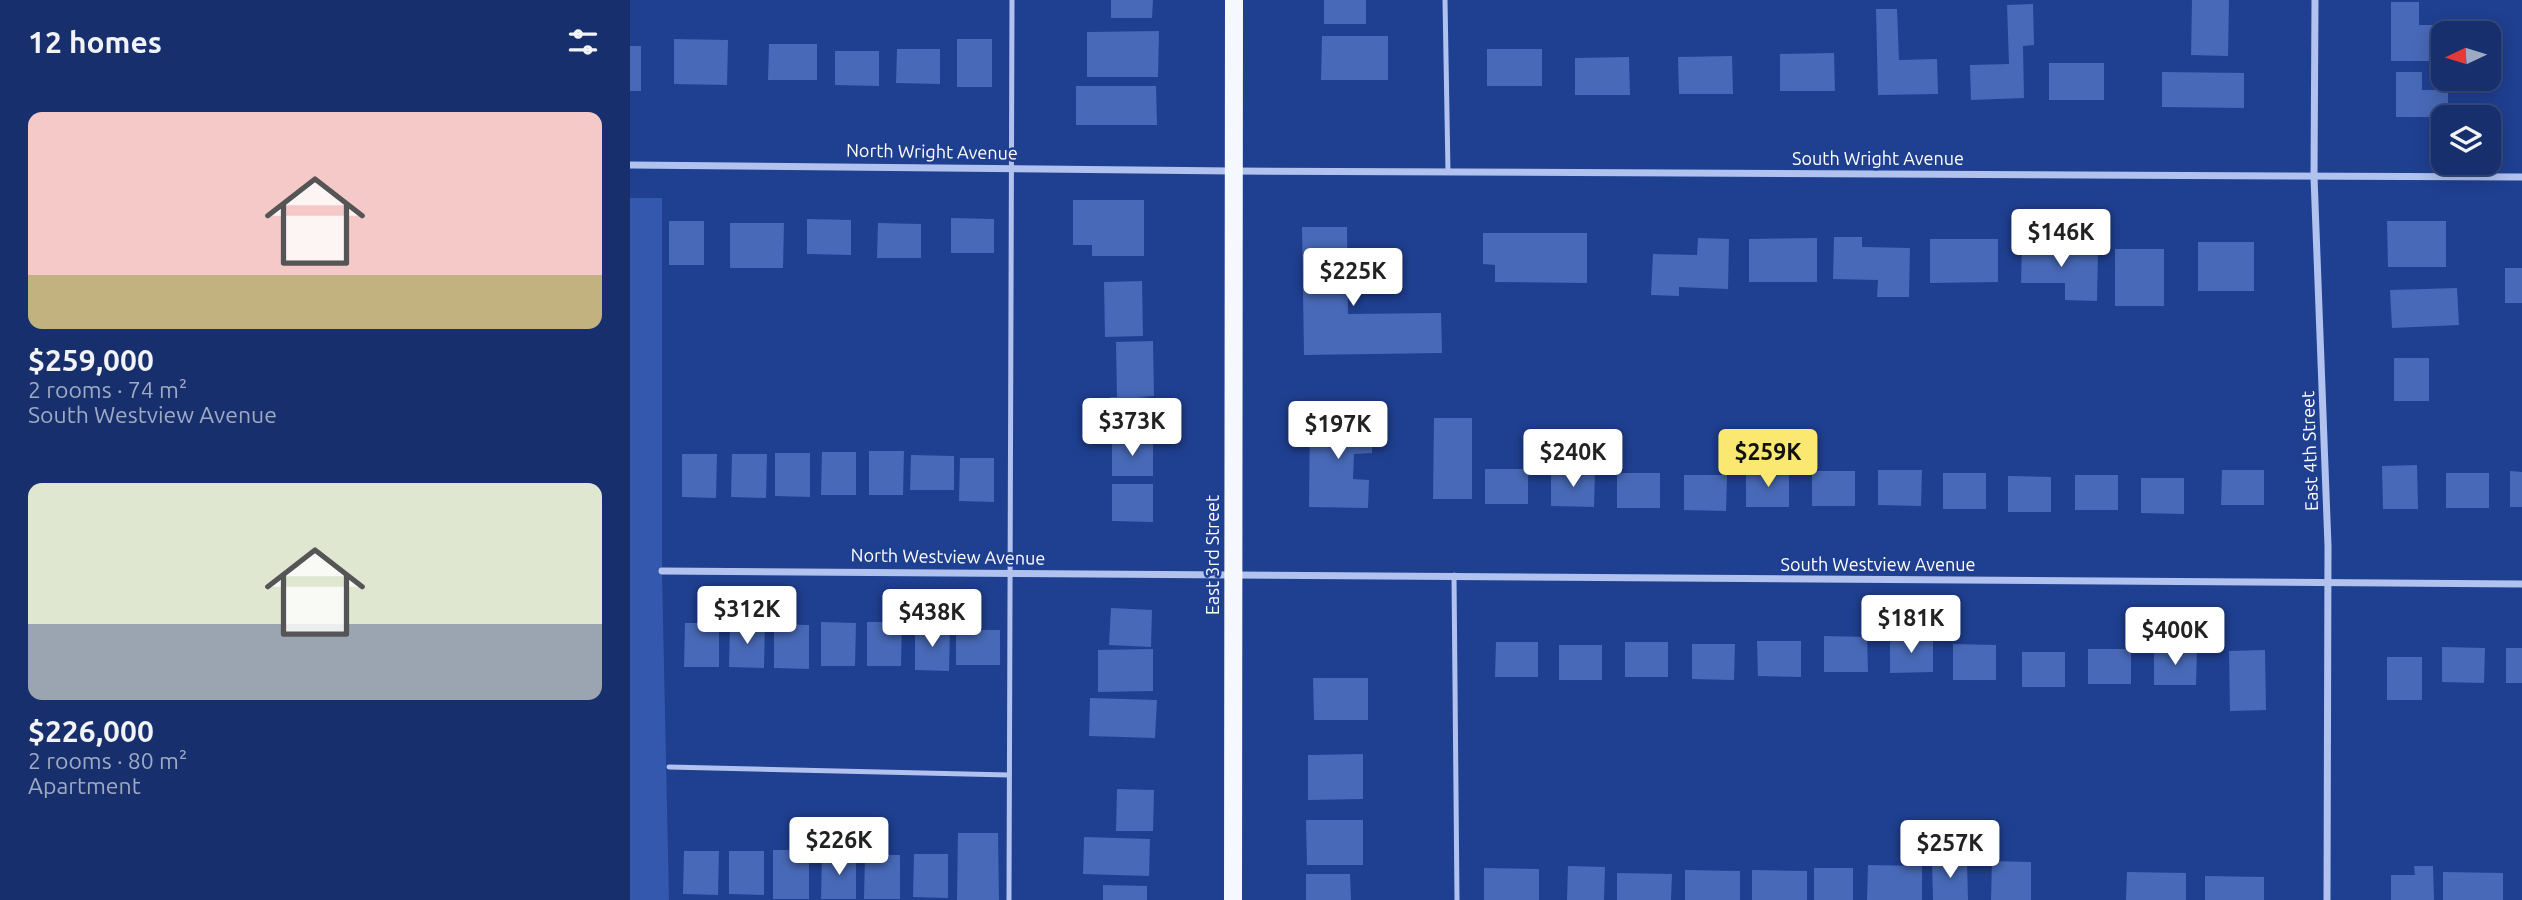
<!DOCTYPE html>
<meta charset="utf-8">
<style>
:root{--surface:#172f6c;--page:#203772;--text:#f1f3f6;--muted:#9ea9c2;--line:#364a7f;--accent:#fbe870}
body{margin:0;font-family:Ubuntu,sans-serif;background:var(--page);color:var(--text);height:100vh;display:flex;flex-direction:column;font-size:26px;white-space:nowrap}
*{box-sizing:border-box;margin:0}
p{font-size:23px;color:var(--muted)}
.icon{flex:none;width:38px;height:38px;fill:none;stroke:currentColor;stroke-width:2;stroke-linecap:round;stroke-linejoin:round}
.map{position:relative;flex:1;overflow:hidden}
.panel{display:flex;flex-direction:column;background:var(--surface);width:630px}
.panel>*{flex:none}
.needle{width:46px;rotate:266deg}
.controls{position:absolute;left:1801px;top:21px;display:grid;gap:14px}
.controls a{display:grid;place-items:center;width:70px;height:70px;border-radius:14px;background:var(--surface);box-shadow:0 4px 18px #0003,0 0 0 2px var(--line);font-size:35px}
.price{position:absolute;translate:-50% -60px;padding:0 16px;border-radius:7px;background:#fff;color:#222;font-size:23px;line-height:46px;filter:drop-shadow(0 2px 4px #0008)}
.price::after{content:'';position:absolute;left:50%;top:42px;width:21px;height:16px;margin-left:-10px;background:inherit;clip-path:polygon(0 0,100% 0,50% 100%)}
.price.current{background:var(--accent);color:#111}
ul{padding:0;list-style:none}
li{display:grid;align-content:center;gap:14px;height:371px;padding:0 28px}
li span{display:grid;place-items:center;height:217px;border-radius:14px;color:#555}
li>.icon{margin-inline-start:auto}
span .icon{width:126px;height:126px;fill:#fffc;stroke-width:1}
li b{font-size:30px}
h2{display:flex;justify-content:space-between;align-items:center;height:84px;padding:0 28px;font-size:30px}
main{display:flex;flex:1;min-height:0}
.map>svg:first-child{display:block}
.green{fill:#3358ae}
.building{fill:#4869b7}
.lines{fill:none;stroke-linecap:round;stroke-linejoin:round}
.lane{stroke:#b0c2ed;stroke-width:5}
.street{stroke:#b0c2ed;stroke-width:7}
.primary{stroke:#f6f8ff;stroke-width:18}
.labels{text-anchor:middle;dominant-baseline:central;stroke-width:5;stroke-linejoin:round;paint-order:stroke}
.street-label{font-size:18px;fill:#fff;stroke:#1f3f90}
</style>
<main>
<section class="panel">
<h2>12 homes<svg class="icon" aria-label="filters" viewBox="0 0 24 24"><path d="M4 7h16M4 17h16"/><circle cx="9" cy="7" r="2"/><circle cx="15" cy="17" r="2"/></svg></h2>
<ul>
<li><span style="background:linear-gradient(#f6c9c9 75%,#c2b280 0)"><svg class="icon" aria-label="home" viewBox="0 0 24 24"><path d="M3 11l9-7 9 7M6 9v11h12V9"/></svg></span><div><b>$259,000</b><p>2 rooms · 74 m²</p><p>South Westview Avenue</p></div></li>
<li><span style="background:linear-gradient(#dfe7d0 65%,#9aa5b1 0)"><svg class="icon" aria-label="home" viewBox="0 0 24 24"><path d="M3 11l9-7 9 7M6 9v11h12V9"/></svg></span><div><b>$226,000</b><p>2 rooms · 80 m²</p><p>Apartment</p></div></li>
</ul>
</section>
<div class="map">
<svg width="1892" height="900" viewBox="0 0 1892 900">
<rect width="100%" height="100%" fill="#1f3f90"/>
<!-- green -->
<polygon class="green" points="0,198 32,198 32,571 39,900 0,900"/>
<!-- building -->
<g class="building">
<polygon points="481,0 523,0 522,18 481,18"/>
<rect x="694" y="0" width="42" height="24"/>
<polygon points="1562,0 1599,0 1598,56 1561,55"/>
<polygon points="1761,2 1789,2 1789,25 1824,25 1824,33 1813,33 1813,61 1761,61"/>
<polygon points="1403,4 1404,45 1393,46 1394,98 1341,100 1340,65 1379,64 1377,5"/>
<polygon points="1246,9 1267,9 1269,60 1307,59 1308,94 1248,95"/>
<polygon points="529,31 528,77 457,77 457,32"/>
<polygon points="692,36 758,36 758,80 691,80"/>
<polygon points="44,39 98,40 97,85 44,84"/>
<rect x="327" y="39" width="35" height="48"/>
<polygon points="139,44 187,44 187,80 138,80"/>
<rect x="0" y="46" width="11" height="45"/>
<polygon points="267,49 310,49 310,84 266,83"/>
<rect x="857" y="49" width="55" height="37"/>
<polygon points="205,51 249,51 249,86 205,85"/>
<polygon points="1204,53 1205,91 1150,91 1150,54"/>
<polygon points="1102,56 1103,94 1049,94 1048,57"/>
<polygon points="999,57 1000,95 945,95 945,58"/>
<rect x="1419" y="63" width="55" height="37"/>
<polygon points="1532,72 1614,73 1614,108 1532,107"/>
<polygon points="1766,72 1792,72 1792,90 1818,90 1818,117 1766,117"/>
<polygon points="446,86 526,86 527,125 446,125"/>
<polygon points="443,200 514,200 514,256 462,256 462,245 443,245"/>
<polygon points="321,218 364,219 364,253 321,253"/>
<polygon points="177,219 221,220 221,255 177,254"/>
<rect x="39" y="221" width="35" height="44"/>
<polygon points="1757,221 1816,221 1816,267 1758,267"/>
<polygon points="100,223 154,223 153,268 100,268"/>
<polygon points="248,223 291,224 291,258 247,258"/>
<polygon points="672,227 717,227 718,314 811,313 812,353 674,355"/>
<polygon points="853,233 957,233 957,283 865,282 865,265 853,264"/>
<polygon points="1204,237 1232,237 1232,247 1280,248 1279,297 1247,297 1248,280 1203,279"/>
<polygon points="1068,238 1099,239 1098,289 1049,287 1049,296 1021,295 1023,254 1067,255"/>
<polygon points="1187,238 1187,282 1119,282 1119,239"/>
<polygon points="1300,239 1368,239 1368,282 1300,283"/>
<polygon points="1392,240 1419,241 1419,251 1468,251 1467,301 1435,300 1435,283 1391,283"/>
<rect x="1568" y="242" width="56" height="49"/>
<rect x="1485" y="249" width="49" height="57"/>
<rect x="1875" y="268" width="17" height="35"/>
<polygon points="512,281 513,336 475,337 474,282"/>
<polygon points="1827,288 1829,325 1762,328 1760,290"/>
<polygon points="523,341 524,396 508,397 522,398 521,435 480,434 480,397 487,397 486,342"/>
<rect x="1764" y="358" width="35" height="43"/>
<polygon points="680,415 742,416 742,453 724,454 723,479 739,480 738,508 679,507"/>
<polygon points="804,418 842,418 842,499 803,499"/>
<rect x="482" y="439" width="41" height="37"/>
<polygon points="239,451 274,451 273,495 239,495"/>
<polygon points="192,452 226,452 226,495 191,495"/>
<polygon points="145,453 180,453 180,497 145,496"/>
<polygon points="52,454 87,454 86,498 52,497"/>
<polygon points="102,454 137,454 136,498 101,497"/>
<polygon points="281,455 324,456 324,490 280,490"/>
<polygon points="330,458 364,458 364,502 329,501"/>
<polygon points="1787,465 1788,509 1753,509 1752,466"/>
<rect x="855" y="469" width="43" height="35"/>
<polygon points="1248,470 1292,470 1291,506 1248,505"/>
<polygon points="1592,470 1634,470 1634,505 1591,505"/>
<polygon points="921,471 965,471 964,507 921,506"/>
<rect x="1182" y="471" width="43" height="35"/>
<polygon points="1880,471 1892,472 1892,507 1880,507"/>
<rect x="1116" y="472" width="43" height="35"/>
<rect x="987" y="473" width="43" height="35"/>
<rect x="1313" y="473" width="43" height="36"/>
<rect x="1816" y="473" width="43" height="35"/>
<polygon points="1054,475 1097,475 1096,511 1054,510"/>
<rect x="1445" y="475" width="43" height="35"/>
<polygon points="1378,476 1421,477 1421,512 1378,512"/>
<polygon points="1511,478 1554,478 1554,514 1511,513"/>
<polygon points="482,484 523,484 523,522 482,521"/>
<polygon points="481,608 522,610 521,647 479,645"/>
<polygon points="191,622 226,623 225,666 191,666"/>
<polygon points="237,622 272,622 271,666 237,666"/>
<polygon points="55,623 89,623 89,667 54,667"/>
<polygon points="100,624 135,624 134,668 99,667"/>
<polygon points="144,624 179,625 179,669 144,668"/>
<polygon points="285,627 320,627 319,671 285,670"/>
<rect x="326" y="630" width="44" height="35"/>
<polygon points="1194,636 1237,637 1238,672 1194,672"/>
<polygon points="1260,637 1303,637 1303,672 1260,673"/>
<polygon points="1127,641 1171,641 1171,677 1128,676"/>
<polygon points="866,642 908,642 908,677 865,677"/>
<rect x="995" y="642" width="43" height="35"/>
<polygon points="1062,644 1105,644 1104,680 1062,679"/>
<polygon points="1323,644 1366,645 1366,680 1323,680"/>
<rect x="929" y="645" width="43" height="35"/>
<polygon points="1812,647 1855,648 1854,683 1812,682"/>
<rect x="1876" y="648" width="16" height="35"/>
<polygon points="523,649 523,691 468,692 468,650"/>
<rect x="1458" y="649" width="43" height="35"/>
<polygon points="1524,650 1567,650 1566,685 1524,685"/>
<polygon points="1635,650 1636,710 1600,711 1599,651"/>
<rect x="1392" y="652" width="43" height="35"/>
<rect x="1757" y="657" width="35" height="43"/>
<polygon points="683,678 738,678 738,720 684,720"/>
<polygon points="460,698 527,700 525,738 459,736"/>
<polygon points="733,754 733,799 678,800 678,755"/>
<polygon points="487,789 524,790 523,831 486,831"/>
<polygon points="676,820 733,820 733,865 677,865"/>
<polygon points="328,833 368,833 369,900 327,900"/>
<polygon points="454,837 520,839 519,876 453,874"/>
<rect x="143" y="850" width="36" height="49"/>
<polygon points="54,851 89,851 88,895 53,894"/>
<polygon points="99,851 134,851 134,895 99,894"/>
<polygon points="284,854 318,854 318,898 283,897"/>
<polygon points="192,855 226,855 226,899 191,899"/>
<polygon points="235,855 270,855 270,899 234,899"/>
<polygon points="1302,860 1337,860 1338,900 1303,900"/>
<polygon points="1362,861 1401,862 1401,900 1361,900"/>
<polygon points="1238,865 1292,866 1292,900 1237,900"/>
<polygon points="938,866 975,867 974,900 937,900"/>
<polygon points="1784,866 1803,866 1804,900 1761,900 1761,875 1785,875"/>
<polygon points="854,868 909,869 909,900 854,900"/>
<rect x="1184" y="868" width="39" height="32"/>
<polygon points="1055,870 1110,871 1110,900 1055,900"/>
<polygon points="1122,870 1177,871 1177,900 1122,900"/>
<polygon points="1497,872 1556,873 1556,900 1496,900"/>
<polygon points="1813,872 1873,873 1873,900 1813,900"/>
<polygon points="987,873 1042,874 1041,900 987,900"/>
<polygon points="676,874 720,874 721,900 676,900"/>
<polygon points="1575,876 1634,877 1634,900 1575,900"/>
<polygon points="473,885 517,886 517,900 473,900"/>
</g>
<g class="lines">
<!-- lane -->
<g class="lane">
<polyline points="815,0 818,172"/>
<polyline points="824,575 827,900"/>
<polyline points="39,767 379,775"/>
<polyline points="379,900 382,0"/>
</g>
<!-- street -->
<g class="street">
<polyline points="1685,0 1684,177 1698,546 1697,900"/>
<polyline points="0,165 603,171 1892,177"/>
<polyline points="32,571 1892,584"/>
</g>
<!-- primary -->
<polyline class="primary" points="603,900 604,0"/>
</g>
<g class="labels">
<!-- street labels -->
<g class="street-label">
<text transform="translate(302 151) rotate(1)">North Wright Avenue</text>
<text x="1248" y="158">South Wright Avenue</text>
<text transform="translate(1679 451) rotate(-92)">East 4th Street</text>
<text transform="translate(582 555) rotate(-90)">East 3rd Street</text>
<text transform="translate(318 556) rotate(1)">North Westview Avenue</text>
<text x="1248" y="564">South Westview Avenue</text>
</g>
</g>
</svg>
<div class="controls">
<a><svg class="needle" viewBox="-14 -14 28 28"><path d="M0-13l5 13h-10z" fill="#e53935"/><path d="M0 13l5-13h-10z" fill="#9ea9c2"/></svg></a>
<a><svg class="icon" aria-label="layers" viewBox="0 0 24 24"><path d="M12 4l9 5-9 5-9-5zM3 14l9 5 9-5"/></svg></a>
</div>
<b class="price" style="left:1431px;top:269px">$146K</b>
<b class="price" style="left:723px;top:308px">$225K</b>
<b class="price" style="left:502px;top:458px">$373K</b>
<b class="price" style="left:708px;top:461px">$197K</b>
<b class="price" style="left:943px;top:489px">$240K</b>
<b class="price current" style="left:1138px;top:489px">$259K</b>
<b class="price" style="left:117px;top:646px">$312K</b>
<b class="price" style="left:302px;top:649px">$438K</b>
<b class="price" style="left:1281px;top:655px">$181K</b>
<b class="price" style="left:1545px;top:667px">$400K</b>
<b class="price" style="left:209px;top:877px">$226K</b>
<b class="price" style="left:1320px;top:880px">$257K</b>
</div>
</main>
